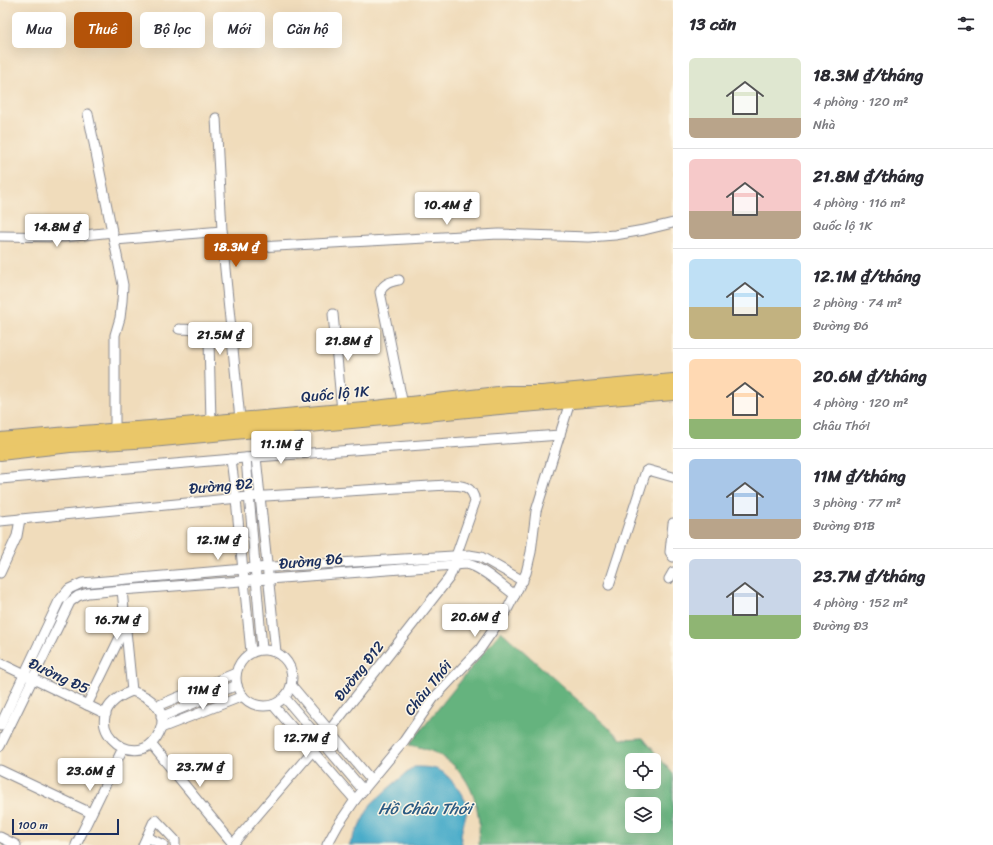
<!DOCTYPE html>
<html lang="vi">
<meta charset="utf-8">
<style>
:root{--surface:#fff;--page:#f2f2f3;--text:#2b2b33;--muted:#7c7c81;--line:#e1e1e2;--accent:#b45309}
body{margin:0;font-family:Sriracha,sans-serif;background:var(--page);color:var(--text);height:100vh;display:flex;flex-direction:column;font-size:15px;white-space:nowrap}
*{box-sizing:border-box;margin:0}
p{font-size:13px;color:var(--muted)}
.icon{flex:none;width:22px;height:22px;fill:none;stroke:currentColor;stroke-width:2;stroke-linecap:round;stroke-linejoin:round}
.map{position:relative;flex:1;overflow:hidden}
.panel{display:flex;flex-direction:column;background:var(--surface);width:320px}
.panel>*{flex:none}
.guide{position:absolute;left:12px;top:12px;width:380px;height:36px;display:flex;gap:8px}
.controls{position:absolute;left:625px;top:753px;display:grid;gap:8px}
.controls a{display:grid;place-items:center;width:36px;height:36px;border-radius:6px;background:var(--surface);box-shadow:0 4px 16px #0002;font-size:20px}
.scale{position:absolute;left:12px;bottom:10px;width:107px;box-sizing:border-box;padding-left:4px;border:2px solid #1b2f5e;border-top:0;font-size:11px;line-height:14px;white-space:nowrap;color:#1b2f5e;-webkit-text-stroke:3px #fcf5e5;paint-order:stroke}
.price{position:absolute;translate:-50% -34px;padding:0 9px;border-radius:4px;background:#fff;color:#222;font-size:13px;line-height:26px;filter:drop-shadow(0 1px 2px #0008)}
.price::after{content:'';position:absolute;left:50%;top:24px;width:12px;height:9px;margin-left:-6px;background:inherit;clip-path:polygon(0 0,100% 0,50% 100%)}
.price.active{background:var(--accent);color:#fff}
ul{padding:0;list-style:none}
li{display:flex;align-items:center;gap:12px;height:100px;padding:0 16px}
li+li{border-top:1px solid var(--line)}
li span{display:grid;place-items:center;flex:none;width:112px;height:80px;border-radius:6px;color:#555}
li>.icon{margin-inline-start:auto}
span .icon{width:48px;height:48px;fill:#fffc;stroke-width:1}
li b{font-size:17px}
h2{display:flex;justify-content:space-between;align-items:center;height:48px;padding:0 16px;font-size:17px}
.chip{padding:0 14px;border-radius:6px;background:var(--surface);box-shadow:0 4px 16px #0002;font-size:14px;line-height:36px}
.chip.active{background:var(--accent);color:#fff}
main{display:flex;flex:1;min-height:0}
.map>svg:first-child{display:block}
.forest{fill:#65b37e;stroke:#40716e;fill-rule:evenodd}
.water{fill:#49acc9;stroke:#326e94}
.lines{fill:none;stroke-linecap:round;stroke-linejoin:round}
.street-casing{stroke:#86868c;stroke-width:11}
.primary-casing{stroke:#86868c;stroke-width:16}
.street{stroke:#fff;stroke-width:9}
.primary{stroke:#eac769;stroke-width:14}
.labels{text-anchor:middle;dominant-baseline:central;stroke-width:3;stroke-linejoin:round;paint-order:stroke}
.street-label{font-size:15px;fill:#1b2f5e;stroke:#fcf5e5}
.water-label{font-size:16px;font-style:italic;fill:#2b5b83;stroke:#fcf5e5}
</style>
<main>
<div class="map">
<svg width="673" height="845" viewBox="0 0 673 845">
<rect width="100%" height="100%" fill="#fcf5e5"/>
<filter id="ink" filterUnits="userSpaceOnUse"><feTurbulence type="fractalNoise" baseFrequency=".025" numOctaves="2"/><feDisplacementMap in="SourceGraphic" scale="8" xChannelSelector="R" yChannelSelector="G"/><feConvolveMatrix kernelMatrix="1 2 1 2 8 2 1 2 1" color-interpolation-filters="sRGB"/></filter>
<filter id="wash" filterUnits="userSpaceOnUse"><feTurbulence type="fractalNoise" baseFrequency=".012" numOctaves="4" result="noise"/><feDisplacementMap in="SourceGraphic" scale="16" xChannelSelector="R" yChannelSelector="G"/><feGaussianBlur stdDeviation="0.9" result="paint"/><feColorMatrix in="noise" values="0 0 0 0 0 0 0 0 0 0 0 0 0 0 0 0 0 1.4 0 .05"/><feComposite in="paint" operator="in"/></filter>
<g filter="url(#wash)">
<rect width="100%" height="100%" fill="#f0dcbb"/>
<!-- forest -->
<path class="forest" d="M 501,631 L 621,739 L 643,738 L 673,774 L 673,845 L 479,845 C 479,835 480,824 478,814 C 472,776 448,751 409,745 ZM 632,760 L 654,760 L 654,782 L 632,782 ZM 632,804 L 654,804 L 654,826 L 632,826 Z"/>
<!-- water -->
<path class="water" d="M 414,767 C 423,767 430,767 439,770 C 450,775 463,795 468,806 L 461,834 L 462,845 L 349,845 L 371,804 L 391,786 Z"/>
</g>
<g filter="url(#ink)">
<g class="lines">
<defs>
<g id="street">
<polyline points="88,114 123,285 122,301 120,318 115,335 115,430"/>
<polyline points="216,118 223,249 240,419"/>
<polyline points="0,236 65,237 113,232"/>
<polyline points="115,240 222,231"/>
<polyline points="223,249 499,234 589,237 615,235 644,230 673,223"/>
<path d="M 399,280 C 390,282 384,283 380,292 L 403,405"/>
<polyline points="333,314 342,411"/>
<path d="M 179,329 C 190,330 205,328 209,340 L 211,422"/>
<polyline points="256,457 276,652"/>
<polyline points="246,458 262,649"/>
<polyline points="231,459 236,499 251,652"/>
<polyline points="0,479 256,457 560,435"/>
<path d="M 0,521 L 249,497 L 447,485 C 461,485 473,485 475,502 L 456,556 L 455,564 L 449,578 L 321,741 L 232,845"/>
<polyline points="673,523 670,552 673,557"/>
<polyline points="0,573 17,536 20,519"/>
<polyline points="669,579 673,572"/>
<polyline points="609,585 646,471 648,470 673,477"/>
<polyline points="122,590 132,691"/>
<circle cx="264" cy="678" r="28"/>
<polyline points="0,663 106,714"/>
<polyline points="292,686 371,780"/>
<path d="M 132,691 C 151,697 170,711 159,733 C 136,780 66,716 132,691 Z"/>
<polyline points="285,698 363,790"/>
<polyline points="87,705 125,627"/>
<polyline points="273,705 355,800"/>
<polyline points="157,706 236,673"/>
<polyline points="161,717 237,685"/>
<polyline points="0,726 59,601 69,589 82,583 256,568 469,555 481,557 523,581"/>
<polyline points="161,728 243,696"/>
<polyline points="151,744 234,845"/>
<path d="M 0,746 L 70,602 L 78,596 L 88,593 L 122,590 L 467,564 C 482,567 502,586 515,595"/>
<polyline points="0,770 91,813"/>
<polyline points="0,837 16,845"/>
<polyline points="147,837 163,845"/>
<polyline points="76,845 123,748"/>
<polyline points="143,845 153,823 156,820 175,840 175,845"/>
<polyline points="327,845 338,825 355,800 404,741 433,699 480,649 507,610 526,573 531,552 536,511 570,402 570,397"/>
</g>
<g id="primary">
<polyline points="0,440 69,434 150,428 375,408 507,393 542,393 673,381"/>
<polyline points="0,453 70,445 151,440 510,406 673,393"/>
</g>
</defs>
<!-- street casing -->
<use href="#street" class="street-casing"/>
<!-- primary casing -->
<use href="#primary" class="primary-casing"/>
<!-- street -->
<use href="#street" class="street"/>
<!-- primary -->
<use href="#primary" class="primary"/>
</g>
</g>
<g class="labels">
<!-- street labels -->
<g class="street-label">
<text transform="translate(335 394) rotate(-5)">Quốc lộ 1K</text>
<text transform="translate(221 486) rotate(-5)">Đường Đ2</text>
<text transform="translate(311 561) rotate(-5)">Đường Đ6</text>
<text transform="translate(359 671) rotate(-52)">Đường Đ12</text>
<text transform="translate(59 676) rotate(25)">Đường Đ5</text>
<text transform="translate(428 688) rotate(-51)">Châu Thới</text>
</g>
<!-- water labels -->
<g class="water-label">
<text x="425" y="808">Hồ Châu Thới</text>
</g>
</g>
</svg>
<div class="controls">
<a><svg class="icon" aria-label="locate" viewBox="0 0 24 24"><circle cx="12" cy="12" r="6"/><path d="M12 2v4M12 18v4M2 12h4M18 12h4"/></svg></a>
<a><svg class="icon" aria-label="layers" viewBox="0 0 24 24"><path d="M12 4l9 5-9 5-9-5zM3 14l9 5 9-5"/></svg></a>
</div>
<div class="scale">100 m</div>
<b class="price" style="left:447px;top:226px">10.4M ₫</b>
<b class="price" style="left:57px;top:248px">14.8M ₫</b>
<b class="price active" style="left:236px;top:268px">18.3M ₫</b>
<b class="price" style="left:220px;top:356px">21.5M ₫</b>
<b class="price" style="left:348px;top:362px">21.8M ₫</b>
<b class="price" style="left:281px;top:465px">11.1M ₫</b>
<b class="price" style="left:218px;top:561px">12.1M ₫</b>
<b class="price" style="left:475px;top:638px">20.6M ₫</b>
<b class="price" style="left:117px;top:641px">16.7M ₫</b>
<b class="price" style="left:203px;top:711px">11M ₫</b>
<b class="price" style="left:306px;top:759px">12.7M ₫</b>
<b class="price" style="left:200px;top:788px">23.7M ₫</b>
<b class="price" style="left:90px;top:792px">23.6M ₫</b>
<div class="guide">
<a class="chip">Mua</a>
<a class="chip active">Thuê</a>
<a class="chip">Bộ lọc</a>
<a class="chip">Mới</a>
<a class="chip">Căn hộ</a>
</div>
</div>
<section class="panel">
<h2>13 căn<svg class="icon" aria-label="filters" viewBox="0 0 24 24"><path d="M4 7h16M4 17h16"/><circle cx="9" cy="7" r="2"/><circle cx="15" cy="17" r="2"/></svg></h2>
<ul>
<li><span style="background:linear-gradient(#dfe7d0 75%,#b9a48a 0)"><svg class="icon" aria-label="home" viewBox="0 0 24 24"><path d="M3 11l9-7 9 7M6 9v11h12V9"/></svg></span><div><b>18.3M ₫/tháng</b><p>4 phòng · 120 m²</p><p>Nhà</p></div></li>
<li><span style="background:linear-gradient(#f6c9c9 65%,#b9a48a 0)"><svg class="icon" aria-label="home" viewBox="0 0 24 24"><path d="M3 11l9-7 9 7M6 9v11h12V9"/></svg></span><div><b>21.8M ₫/tháng</b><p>4 phòng · 116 m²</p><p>Quốc lộ 1K</p></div></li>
<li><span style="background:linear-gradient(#bfe0f5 60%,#c2b280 0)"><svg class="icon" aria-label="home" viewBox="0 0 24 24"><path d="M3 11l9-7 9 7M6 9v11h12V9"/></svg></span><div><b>12.1M ₫/tháng</b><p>2 phòng · 74 m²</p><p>Đường Đ6</p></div></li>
<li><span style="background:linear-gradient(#ffd9b3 75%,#8fb573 0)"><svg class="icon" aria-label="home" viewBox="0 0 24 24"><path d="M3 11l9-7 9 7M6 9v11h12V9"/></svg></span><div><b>20.6M ₫/tháng</b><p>4 phòng · 120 m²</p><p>Châu Thới</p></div></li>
<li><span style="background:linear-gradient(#a9c7e8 75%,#b9a48a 0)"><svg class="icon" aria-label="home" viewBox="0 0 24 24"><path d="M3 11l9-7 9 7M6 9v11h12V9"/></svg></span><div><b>11M ₫/tháng</b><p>3 phòng · 77 m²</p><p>Đường Đ1B</p></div></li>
<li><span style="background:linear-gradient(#c9d6e8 70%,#8fb573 0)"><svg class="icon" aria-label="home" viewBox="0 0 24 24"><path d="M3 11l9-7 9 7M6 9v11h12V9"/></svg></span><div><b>23.7M ₫/tháng</b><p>4 phòng · 152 m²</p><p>Đường Đ3</p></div></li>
</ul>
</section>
</main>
